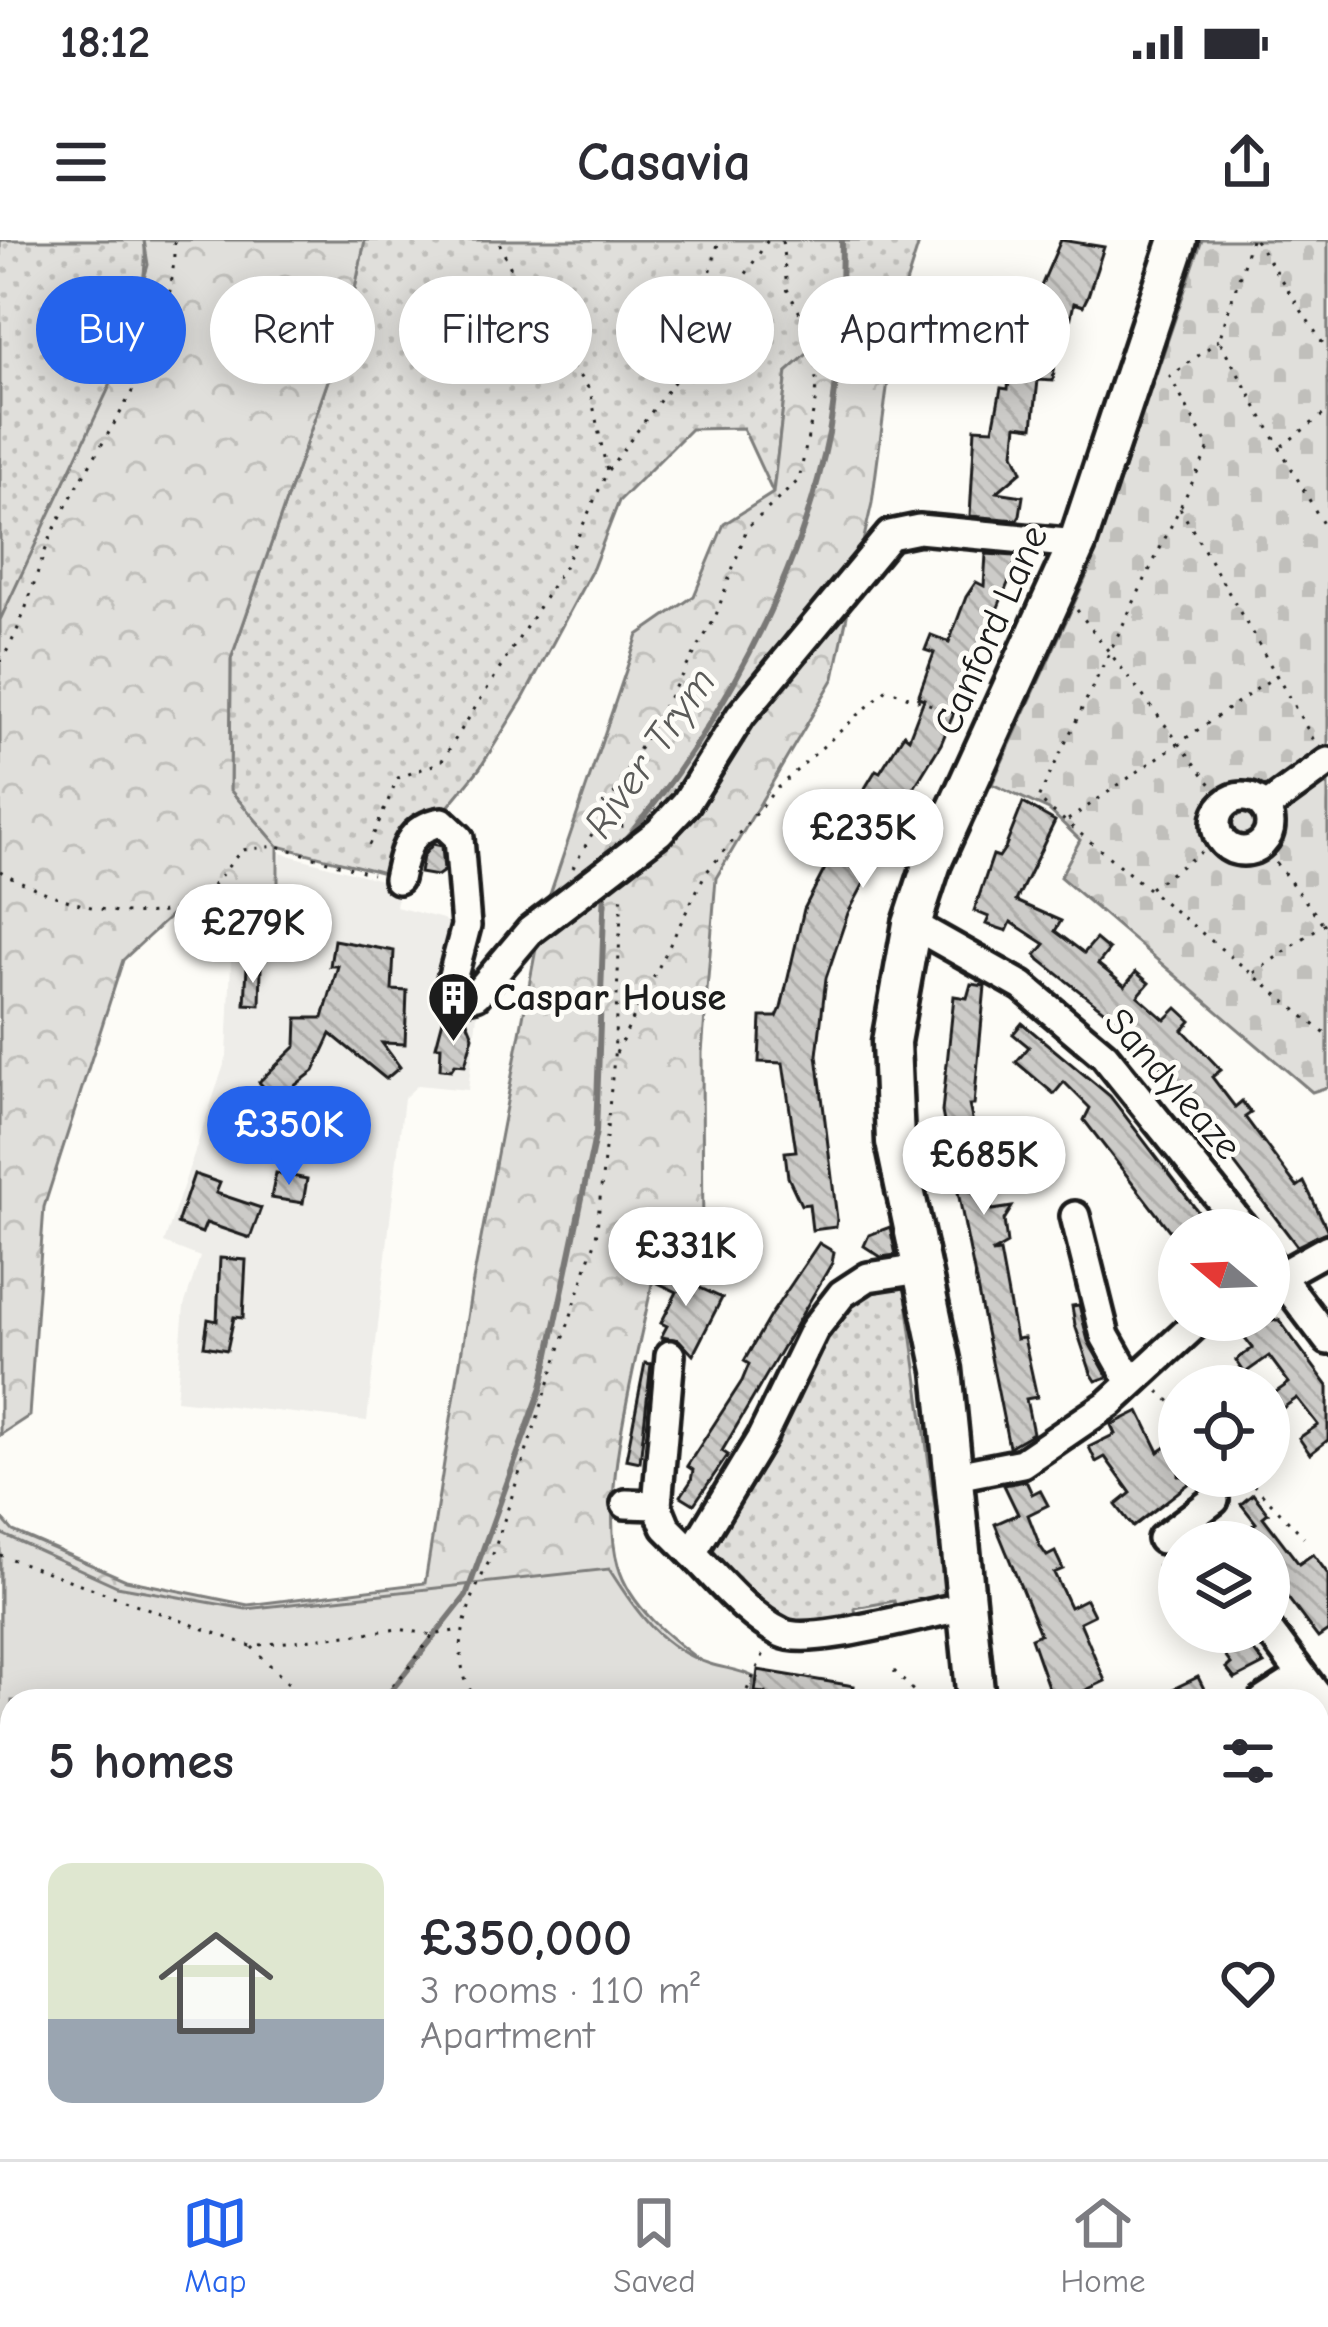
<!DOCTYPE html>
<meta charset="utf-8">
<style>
:root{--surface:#fff;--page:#f7f7f7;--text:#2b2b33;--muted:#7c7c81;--line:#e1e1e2;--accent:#2563eb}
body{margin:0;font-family:"Comic Neue",sans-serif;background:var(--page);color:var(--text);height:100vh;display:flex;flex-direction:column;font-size:45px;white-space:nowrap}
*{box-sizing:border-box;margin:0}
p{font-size:39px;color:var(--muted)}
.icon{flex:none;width:66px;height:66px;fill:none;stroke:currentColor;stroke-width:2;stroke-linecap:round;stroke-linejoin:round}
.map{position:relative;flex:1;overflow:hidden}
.sheet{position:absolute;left:0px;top:1449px;width:1329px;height:471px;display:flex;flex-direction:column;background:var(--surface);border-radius:36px 36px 0 0;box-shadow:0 6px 30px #0003}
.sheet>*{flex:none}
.banner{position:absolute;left:36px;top:36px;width:1257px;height:108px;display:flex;gap:24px}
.needle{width:78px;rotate:289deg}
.fabs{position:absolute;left:1158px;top:969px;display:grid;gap:24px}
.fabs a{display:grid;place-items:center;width:132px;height:132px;border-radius:50%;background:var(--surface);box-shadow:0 6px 30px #0003;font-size:60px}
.price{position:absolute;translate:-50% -102px;padding:0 27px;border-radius:42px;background:#fff;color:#222;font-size:39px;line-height:78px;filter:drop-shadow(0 3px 6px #0008)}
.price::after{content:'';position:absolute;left:50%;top:72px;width:36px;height:27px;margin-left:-18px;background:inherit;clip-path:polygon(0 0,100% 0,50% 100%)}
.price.selected{background:var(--accent);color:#fff}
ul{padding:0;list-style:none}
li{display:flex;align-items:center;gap:36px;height:300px;padding:0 48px}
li+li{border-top:3px solid var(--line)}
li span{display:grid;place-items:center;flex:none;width:336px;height:240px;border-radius:24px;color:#555}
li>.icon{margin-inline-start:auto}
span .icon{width:144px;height:144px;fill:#fffc;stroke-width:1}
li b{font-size:51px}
h2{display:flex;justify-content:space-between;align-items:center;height:144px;padding:0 48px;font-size:51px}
.tag{padding:0 42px;border-radius:54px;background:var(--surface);box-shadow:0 6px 30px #0003;font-size:42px;line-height:108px}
.tag.selected{background:var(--accent);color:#fff}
.status{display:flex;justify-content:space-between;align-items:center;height:84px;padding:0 60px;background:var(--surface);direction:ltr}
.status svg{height:33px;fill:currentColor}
header{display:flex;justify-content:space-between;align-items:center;height:156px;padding:0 48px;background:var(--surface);font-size:54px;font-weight:800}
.menu{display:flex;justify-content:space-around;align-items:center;height:168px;border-top:3px solid var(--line);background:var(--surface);font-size:33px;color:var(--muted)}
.menu a{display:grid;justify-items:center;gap:6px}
.menu .selected{color:var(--accent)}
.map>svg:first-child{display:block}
.built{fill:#eeede9}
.grass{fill:url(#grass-dots);stroke:#7e7e7c;stroke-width:3}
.forest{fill:url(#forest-crowns);stroke:#7e7e7c;stroke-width:3}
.cemetery{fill:url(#cemetery-stones);stroke:#7e7e7c;stroke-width:3}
.green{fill:#e0dfdb;stroke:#7e7e7c;stroke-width:3}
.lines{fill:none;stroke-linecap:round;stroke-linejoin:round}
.stream{stroke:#797876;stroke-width:6}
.building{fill:url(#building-back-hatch);stroke:#1c1c1c;stroke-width:3}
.minor-casing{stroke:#1c1c1c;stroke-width:36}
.major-casing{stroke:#1c1c1c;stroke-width:45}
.path{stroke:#1c1c1c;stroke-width:3;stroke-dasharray:3 9;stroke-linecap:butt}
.minor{stroke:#fdfcf7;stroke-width:27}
.major{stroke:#fdfcf7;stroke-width:36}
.labels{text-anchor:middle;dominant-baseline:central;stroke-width:10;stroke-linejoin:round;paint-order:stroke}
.street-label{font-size:39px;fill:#1c1c1c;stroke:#fdfcf7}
.poi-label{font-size:39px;font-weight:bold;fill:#1c1c1c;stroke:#fdfcf7;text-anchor:start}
.water-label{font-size:42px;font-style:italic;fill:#5a5a58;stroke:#fdfcf7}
</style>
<div class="status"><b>18:12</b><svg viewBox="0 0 49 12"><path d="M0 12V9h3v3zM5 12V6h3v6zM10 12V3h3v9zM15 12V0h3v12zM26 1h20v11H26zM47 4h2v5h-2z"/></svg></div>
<header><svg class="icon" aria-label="menu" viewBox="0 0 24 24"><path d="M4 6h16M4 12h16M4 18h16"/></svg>Casavia<svg class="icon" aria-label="share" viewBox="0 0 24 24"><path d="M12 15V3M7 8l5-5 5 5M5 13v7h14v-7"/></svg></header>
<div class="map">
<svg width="1328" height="1919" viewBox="0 0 1328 1919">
<defs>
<pattern id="grass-dots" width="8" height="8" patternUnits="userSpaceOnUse" patternTransform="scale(3)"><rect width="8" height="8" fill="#e0dfdb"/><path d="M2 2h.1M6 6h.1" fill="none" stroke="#c0bfbb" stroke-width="1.8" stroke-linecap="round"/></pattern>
<pattern id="forest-crowns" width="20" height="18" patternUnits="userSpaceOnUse" patternTransform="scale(3)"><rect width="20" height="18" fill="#e0dfdb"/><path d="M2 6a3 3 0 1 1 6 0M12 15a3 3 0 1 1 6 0" fill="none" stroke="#c0bfbb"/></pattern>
<pattern id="cemetery-stones" width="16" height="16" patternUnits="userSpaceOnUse" patternTransform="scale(3)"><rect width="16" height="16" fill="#e0dfdb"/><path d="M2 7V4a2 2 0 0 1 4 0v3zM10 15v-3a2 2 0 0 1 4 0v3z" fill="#c0bfbb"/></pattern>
<pattern id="building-back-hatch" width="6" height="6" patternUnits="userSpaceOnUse" patternTransform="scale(3)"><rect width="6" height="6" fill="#cccbc8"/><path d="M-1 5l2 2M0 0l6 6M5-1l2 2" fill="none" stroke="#afaeab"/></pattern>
</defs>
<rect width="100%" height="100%" fill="#fdfcf7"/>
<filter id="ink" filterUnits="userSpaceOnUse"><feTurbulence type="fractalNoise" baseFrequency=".00833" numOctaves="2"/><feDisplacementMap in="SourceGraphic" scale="24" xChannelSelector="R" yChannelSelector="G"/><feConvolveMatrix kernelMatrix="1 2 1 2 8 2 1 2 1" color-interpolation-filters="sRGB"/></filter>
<g filter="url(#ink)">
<!-- built -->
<polygon class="built" points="281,613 399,645 396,667 443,679 457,693 446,725 478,767 468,850 418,845 404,858 367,1181 176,1160 184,1066 200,1017 164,1003 227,816 233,675 278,655"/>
<!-- grass -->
<g class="grass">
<path d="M 0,0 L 144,0 C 158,85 43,299 0,380 Z"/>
<polygon points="365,0 920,0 897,72 865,64 787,132 773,253 743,188 691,189 619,261 593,328 524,457 480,528 392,635 278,606 230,550 231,419 348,83"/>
<path d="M 904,1040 L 948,1363 L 897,1371 L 894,1361 L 855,1368 L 856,1379 L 828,1387 L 770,1381 L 703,1310 L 750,1228 L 762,1229 L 779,1201 L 773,1190 C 808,1121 821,1057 904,1040 Z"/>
</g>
<!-- forest -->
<g class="forest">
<polygon points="144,0 365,0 348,83 231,419 230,550 278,606 278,655 233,675 177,670 123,720 44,967 29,1176 0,1195 0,380 115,135 148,25"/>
<polygon points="865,63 897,72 872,263 857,328 682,559 543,675 638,395 694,356 724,284 773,253 787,132"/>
<path d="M 852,352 L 834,438 L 716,638 L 702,813 L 703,1022 L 656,1024 C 642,1101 597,1253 618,1325 C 631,1372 680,1405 716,1433 L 523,1461 L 12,1461 L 12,1908 L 172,1908 L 164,1919 L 0,1919 L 0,1276 L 13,1291 L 126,1340 L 248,1365 L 425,1343 L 472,1046 L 539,693 L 719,524 Z"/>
</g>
<!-- cemetery -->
<polygon class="cemetery" points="1202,0 1328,0 1328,847 1312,852 1060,637 1080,600 1049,570 992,544 1088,333"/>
<!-- green -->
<g class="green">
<path d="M 0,1293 L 117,1346 L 246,1369 L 609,1329 C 637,1372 659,1407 710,1424 C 726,1429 738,1429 754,1437 L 750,1461 L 12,1461 L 12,1908 L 155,1908 L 148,1919 L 0,1919 Z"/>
<polygon points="595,1908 843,1908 842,1919 603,1919"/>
</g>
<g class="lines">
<!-- stream -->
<g class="stream">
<path d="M 619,607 C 716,495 800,339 829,193 C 840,131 841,63 842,0"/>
<polyline points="383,1461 466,1356 542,1147 596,892 605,645"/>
<polyline points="0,1687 12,1678"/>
<polyline points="783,1908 796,1919"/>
</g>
</g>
<!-- building -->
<g class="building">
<polygon points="1061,0 1104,7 1088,56 1083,66 1074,63 1065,104 1056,110 1053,141 1038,140 1033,187 1017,185 1014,213 1022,231 997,252 1023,256 1020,275 1017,280 970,276 975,188 993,189 1001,148 1008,149 1012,112 1029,114 1039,51"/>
<polygon points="986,314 1015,316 1014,329 941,504 867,624 863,634 868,636 848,673 826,738 817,815 837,979 836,987 812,990 809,964 801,965 788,937 785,912 796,911 783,823 759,822 761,777 777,777 781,768 804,669 835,609 830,606 876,530 880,532 904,494 909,498 924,459 918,457 934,413 925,410 931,395 949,402 966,357 976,342 984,346"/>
<polygon points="1023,563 1055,581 1016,661 1061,681 1055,691 1084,713 1096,699 1109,710 1098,724 1125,746 1136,732 1149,743 1138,756 1165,780 1177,768 1191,781 1183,790 1221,830 1212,837 1235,867 1242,861 1251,873 1245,877 1297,947 1304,942 1328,991 1297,1006 1140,799 1040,720 1036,715 1045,704 1011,682 1007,691 986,684 989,677 974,671 993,615 999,617 1005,608"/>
<polygon points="433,604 442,606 444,631 437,636 420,633 423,616"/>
<polygon points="334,700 394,711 392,750 407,751 405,804 382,803 400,827 386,839 331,794 314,831 276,860 259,842 296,806 297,778 323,778 338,726 330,726"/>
<polygon points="247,726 261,727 260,765 245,764"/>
<polygon points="971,744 985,746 974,865 969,865 992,970 1012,967 1004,980 1007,1004 991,1013 1000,1012 1016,1099 1024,1098 1037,1157 1026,1159 1033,1193 1009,1207 942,872 954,756 967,758"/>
<polygon points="445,772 466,779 473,796 465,825 455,824 451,830 440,829 441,806 436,806"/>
<polygon points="1022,783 1110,856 1212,990 1169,990 1084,880 1090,868 1064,842 1054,854 1016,822 1029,807 1013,794"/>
<polygon points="220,868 240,875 231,901 211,894"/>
<polygon points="276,933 307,939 303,963 271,958"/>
<polygon points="194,934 220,943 216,953 261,968 250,998 206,983 202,993 177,984"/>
<polygon points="890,987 896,1015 881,1017 864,1006 869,995"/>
<polygon points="819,1003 834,1012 832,1023 722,1211 728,1215 694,1264 681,1256 691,1241 693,1230 687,1226 742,1141 749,1124 744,1121 770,1076"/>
<polygon points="220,1018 246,1020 243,1078 234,1077 227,1110 204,1106 208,1079 217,1081"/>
<polygon points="650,1025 722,1058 693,1115 679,1100 661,1097 667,1086 661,1083 677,1052 645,1037"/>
<polygon points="1079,1065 1088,1101 1108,1137 1096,1141 1091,1133 1075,1085 1072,1066"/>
<polygon points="1231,1080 1279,1080 1328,1146 1328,1200 1310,1214 1299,1198 1318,1185 1297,1158 1283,1168 1273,1154 1289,1143 1269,1116 1245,1133 1236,1120 1253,1108"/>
<polygon points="645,1123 651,1124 640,1222 626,1219"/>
<polygon points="1139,1171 1159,1212 1179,1198 1179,1236 1199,1236 1133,1287 1116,1265 1131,1253 1105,1217 1096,1222 1089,1207 1115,1194 1111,1185"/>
<polygon points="1026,1241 1032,1254 1040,1250 1048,1265 1028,1275 1040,1306 1047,1316 1055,1312 1063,1329 1054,1333 1070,1367 1086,1359 1094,1375 1080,1382 1105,1441 1084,1451 1089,1461 1053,1461 1031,1398 1040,1394 995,1284 1018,1274 1004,1245"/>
<polygon points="1253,1254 1268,1273 1263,1277 1299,1324 1313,1314 1328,1334 1328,1391 1318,1398 1269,1333 1269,1302 1254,1302 1245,1291 1256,1283 1241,1264"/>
<polygon points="1179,1310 1179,1355 1158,1326"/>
<polygon points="1207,1392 1239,1392 1264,1424 1235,1439 1226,1428 1231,1424"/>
<polygon points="758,1430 854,1446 851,1461 766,1458 766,1453 755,1452"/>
<polygon points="1198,1437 1210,1461 1176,1461 1171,1450"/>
</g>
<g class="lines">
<defs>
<g id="minor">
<circle cx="1243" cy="584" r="27"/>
<polyline points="1265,568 1328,522"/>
<path d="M 398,639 C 404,611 409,587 442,582 L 459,598 L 466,686 L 450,747 L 458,759 L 476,755 L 530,691 L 659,592 L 686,563 L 741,475 L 890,295 L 919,289 L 1077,304"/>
<polyline points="912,684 1022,746 1104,815 1245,990"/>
<polyline points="1075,976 1105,1096 1131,1142"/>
<polyline points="1269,1022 1328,1100"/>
<path d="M 921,1029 L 868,1037 L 842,1054 L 814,1090 L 762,1197 L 692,1313 C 718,1339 747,1376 782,1393 C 810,1407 924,1373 964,1367"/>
<polyline points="1269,1042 1328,1009"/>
<polyline points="956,1236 1022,1223 1110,1163 1200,1080"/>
<polyline points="626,1264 657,1265 666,1287 692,1313"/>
<polyline points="657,1265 670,1115"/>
<polyline points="1162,1299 1214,1260"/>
<polyline points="1269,1391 1328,1470"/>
<polyline points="1263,1461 1302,1436"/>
<polyline points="1317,1652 1328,1673"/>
<polyline points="0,1755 12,1749"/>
<polyline points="387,1908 401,1919"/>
<polyline points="641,1908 651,1919"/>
</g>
<g id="major">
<polyline points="976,1461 943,1130 895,902 891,802 912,684 932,623 1077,304 1178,0"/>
<polyline points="1040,1908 1043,1919"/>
</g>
</defs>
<!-- minor casing -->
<use href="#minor" class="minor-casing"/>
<!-- major casing -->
<use href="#major" class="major-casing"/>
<!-- path -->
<g class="path">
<polyline points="1251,0 1219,100 1328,293"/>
<polyline points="1255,0 1328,111"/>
<polyline points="1219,100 1170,137 1209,208 1038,559 1328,796"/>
<polyline points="687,124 768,0"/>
<polyline points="1282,206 1328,171"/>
<polyline points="608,230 685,127 719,0"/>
<polyline points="1180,268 1316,504"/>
<polyline points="1077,370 1225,563"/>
<path d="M 0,422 C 28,380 34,330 56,286 C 102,192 177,110 174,0"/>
<polyline points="1068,580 1277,435"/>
<polyline points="622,588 618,545 715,378 747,288 799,240 815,163 817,105 787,49 782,0"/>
<polyline points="1261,604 1328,690"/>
<polyline points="369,605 398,538 441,522 564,327 607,232 590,150 531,73 498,0"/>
<polyline points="573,628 618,547"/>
<path d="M 0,631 C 48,658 136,690 190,664 C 209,655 228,625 242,610 L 277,606 L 372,634"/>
<polyline points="1150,648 1220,599"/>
<polyline points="1254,733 1328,681"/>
<polyline points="616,813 705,634 776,549 887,449 970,479"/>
<polyline points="1159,1151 1179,1170"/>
<polyline points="1245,1236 1304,1297"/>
<polyline points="0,1315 251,1406 399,1389 433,1395 460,1390"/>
<polyline points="252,1407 306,1461"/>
<polyline points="894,1431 923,1461"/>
<polyline points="374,1461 406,1432 432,1396"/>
<path d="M 478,1461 C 442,1419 471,1355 493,1314 L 596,999 L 614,818 L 622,651"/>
<polyline points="742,1461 764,1413"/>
<polyline points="0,1640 12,1633"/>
<polyline points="17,1919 22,1908"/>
</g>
<!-- minor -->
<use href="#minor" class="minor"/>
<!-- major -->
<use href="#major" class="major"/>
</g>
</g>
<!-- icons -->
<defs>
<symbol id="building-pin" viewBox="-11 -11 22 30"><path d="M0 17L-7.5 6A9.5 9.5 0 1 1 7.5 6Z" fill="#1c1c1c" stroke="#fdfcf7"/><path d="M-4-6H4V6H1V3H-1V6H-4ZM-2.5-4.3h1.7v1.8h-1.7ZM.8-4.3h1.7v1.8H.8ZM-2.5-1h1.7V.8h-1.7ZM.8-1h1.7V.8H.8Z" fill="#fff"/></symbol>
</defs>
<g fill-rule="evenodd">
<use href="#building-pin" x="424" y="728" width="59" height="81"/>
</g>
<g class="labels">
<!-- street labels -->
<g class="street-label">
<text transform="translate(991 390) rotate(-66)">Canford Lane</text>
<text transform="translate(1173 844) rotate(49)">Sandyleaze</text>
</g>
<!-- poi labels -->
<g class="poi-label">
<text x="493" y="757">Caspar House</text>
</g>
<!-- water labels -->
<g class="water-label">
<text transform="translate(650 513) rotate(-55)">River Trym</text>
</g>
</g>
</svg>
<div class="fabs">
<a><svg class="needle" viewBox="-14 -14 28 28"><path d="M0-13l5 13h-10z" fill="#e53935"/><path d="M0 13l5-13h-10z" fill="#7c7c81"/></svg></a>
<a><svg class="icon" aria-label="locate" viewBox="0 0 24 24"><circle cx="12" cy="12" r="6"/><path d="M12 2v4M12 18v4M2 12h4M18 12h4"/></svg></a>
<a><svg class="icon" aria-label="layers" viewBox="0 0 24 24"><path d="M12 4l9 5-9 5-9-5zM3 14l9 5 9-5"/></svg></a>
</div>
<b class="price" style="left:863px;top:651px">£235K</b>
<b class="price" style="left:253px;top:746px">£279K</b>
<b class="price selected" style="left:289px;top:948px">£350K</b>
<b class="price" style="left:984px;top:978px">£685K</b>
<b class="price" style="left:686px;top:1069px">£331K</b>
<div class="banner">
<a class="tag selected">Buy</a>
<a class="tag">Rent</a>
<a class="tag">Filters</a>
<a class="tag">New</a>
<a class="tag">Apartment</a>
</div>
<section class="sheet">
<h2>5 homes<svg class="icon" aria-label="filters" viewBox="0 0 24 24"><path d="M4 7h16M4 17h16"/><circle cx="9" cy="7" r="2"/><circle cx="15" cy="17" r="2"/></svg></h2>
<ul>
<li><span style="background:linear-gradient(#dfe7d0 65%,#9aa5b1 0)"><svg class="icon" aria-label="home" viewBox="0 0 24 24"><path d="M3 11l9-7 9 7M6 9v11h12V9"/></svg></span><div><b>£350,000</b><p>3 rooms · 110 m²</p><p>Apartment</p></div><svg class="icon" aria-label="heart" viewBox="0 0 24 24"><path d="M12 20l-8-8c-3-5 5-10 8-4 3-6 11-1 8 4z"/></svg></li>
</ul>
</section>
</div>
<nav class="menu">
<a class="selected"><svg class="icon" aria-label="map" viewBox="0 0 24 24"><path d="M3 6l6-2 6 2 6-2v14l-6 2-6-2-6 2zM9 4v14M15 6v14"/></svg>Map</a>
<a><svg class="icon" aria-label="saved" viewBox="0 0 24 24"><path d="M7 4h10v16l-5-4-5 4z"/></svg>Saved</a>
<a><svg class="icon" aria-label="home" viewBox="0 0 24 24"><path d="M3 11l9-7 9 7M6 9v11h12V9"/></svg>Home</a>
</nav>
